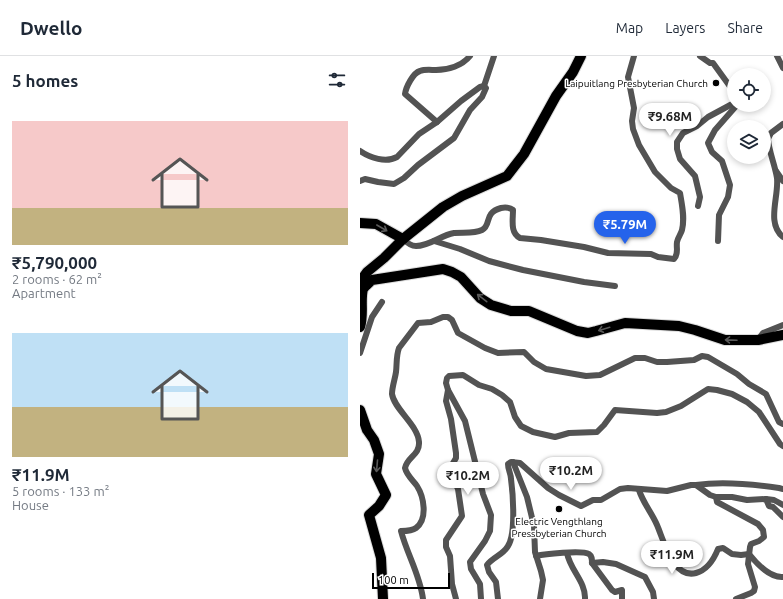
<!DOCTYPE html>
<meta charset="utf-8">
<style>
:root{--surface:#fff;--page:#f2f2f3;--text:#1f2937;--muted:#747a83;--line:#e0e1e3;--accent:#2563eb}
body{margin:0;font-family:Ubuntu,sans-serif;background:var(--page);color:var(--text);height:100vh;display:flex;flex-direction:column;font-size:15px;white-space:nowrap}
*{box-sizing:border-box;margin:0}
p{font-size:13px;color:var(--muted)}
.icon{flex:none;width:22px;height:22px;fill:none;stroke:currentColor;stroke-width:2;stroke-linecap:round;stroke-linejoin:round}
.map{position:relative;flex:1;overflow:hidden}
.details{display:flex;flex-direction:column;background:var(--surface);width:360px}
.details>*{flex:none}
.fabs{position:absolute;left:367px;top:12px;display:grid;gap:8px}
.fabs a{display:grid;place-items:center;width:44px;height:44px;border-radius:50%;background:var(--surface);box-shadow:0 2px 6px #0003;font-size:20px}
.scale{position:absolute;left:12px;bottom:10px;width:78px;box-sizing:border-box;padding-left:4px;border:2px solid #000;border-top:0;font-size:11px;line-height:14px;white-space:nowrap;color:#000;-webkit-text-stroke:3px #fff;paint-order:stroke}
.price{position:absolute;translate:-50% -34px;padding:0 9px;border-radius:14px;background:#fff;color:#222;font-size:13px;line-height:26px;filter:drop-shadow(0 1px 2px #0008)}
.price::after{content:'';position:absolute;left:50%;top:24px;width:12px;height:9px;margin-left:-6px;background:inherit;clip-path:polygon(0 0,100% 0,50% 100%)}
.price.on{background:var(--accent);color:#fff}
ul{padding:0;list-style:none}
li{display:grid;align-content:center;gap:8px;height:212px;padding:0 12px}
li span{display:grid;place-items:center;height:124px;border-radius:0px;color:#555}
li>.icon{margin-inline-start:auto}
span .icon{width:72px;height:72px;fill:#fffc;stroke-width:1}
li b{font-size:17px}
h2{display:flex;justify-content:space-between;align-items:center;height:48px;padding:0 12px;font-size:17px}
header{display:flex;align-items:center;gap:24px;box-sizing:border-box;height:56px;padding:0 20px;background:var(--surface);border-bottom:1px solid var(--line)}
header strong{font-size:19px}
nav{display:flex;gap:22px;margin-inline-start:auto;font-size:14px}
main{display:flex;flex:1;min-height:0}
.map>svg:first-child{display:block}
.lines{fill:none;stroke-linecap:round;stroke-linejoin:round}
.primary-casing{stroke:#dbdbdb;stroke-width:12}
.minor{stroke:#535353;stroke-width:6}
.primary{stroke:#000;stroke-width:10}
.oneway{stroke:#595959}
.poi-dot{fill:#000;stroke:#fff;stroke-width:1.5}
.labels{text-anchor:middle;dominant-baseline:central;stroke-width:3;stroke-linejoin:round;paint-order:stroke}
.poi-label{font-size:10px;fill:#000;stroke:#fff;text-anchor:end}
</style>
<header>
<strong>Dwello</strong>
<nav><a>Map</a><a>Layers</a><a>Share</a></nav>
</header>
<main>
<section class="details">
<h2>5 homes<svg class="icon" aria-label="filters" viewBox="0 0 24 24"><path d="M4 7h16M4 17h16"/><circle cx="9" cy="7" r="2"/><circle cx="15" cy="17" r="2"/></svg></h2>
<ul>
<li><span style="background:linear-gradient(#f6c9c9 70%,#c2b280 0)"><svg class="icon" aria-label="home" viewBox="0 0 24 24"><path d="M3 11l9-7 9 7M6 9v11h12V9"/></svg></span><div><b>₹5,790,000</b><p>2 rooms · 62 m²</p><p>Apartment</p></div></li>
<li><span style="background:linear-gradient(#bfe0f5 60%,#c2b280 0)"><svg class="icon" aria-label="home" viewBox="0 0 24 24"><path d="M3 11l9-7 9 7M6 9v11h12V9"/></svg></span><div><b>₹11.9M</b><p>5 rooms · 133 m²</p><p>House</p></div></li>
</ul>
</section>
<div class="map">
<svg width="423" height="543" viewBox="0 0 423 543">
<rect width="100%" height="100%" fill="#fff"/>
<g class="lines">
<defs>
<g id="primary">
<polyline points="0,167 16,168 43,183"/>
<polyline points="0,226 7,216 24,202 43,183 83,151 102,140 147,120 164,98 196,40 213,16 221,0"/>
<path d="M 0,271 C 4,259 0,244 3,233 C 5,230 9,227 12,224 L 83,213 L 92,216 L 101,221 L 120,242 L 131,249 L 151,255 L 169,255 L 217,275 L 228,277 L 236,275 L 265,267 L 319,270 L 335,274 L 365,284 L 398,284 L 423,279"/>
<polyline points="0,354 7,374 14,384 19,398 16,418 26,439 19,450 9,459 21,502 23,543"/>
</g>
</defs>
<!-- primary casing -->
<use href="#primary" class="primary-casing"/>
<!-- minor -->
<g class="minor">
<polyline points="340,0 350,7 353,7 374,36"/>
<polyline points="417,0 423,12"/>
<polyline points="124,30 134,0"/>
<path d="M 77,66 L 45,38 C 46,31 53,17 60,15 C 65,13 71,14 76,14 C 88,14 102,10 110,0"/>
<path d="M 423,68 L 411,77 L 408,83 C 409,96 415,109 417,122 C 419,141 406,167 423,181"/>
<path d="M 0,95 C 10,102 26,107 37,101 L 59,78 L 77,66 L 101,45 L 120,31 L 124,30 L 126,32 L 122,41 L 110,54 L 94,82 L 58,109 L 44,122 L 34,128 L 18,126 L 5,123 L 0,125"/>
<polyline points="416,115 423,125"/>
<polyline points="338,150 340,141 335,120 320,103 317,93 317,86 323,77 337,70 348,61 374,47"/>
<path d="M 43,183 C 46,186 51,190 56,190 C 70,190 81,179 94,177 C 103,176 114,178 122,174 C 132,169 123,157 141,152 C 146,151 149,151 153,154 C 153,164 150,177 160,182 L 181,184 L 224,191 L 248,197 L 291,198 L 298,201 L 314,203 C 319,198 316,192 317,186 C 318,181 321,178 322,174 C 325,162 322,149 320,137 L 311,132 L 295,116 L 279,89 L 273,73 L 272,65 L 274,52 L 268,21 L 274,0"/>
<polyline points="74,185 100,193 129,205 163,214 224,226 255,230"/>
<polyline points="358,185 359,159 368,141 370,129 362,105 352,96 348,87 355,74 377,49"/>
<polyline points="398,284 403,277 423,269"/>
<polyline points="0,297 12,261 22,246"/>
<polyline points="88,334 86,345 91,363 96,397 96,402 89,414 98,433 102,460 86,484 86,491 90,500 92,528 96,543"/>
<polyline points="153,406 167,441 174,470 175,496 181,515 183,524 180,543"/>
<path d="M 336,429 C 364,425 392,428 419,432 L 423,433"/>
<path d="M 279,434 C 283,447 292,457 297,469 C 304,485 313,523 336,517 C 347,514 354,503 358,493 L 363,492 L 372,498 L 381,499 L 389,498 C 397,508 410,522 423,521"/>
<polyline points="356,441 357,446 398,468 403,474 404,481 399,485 391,488 390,491 388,508 395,531 394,535 391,537 376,543"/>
<polyline points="406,443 414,444 423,449"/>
<path d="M 207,497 C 210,514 226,526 225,543"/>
<path d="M 176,500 C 184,498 222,494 229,498 C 232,500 232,503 232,507 L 243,506 L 256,508 L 285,521 L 293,536 L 294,543"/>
<polyline points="232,507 252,534 255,536 262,534 262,543"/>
<path d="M 63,543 C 60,519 47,498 41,475 C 46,475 52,475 56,472 C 68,463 64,441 57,430 C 53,424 47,420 45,412 C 47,401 60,399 59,386 C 58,369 34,353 32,338 C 32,331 35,323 36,316 C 37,308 36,300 39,292 L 58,267 L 71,266 L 83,261 L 88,261 L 92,264 L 98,277 L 125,292 L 138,297 L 164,296 L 174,306 L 186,313 L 226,320 L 240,319 L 275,302 L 285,302 L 297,306 L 307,306 L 334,304 L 342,300 L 348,301 L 377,318 L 389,328 L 406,338 L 419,366 L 423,368"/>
<polyline points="121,543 120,528 111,513 110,506 125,485 130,475 131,459 123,438 105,365 88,334 86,327 87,322 89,320 103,319 119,329 132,333 142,339 150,346 155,361 161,370 173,376 195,381 209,377 237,376 244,369 255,354 297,357 306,356 321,350 348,333 357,334 372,338 387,346 399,356 420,388 423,390"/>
<path d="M 138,543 L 136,526 L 129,516 L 127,509 C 133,501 143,499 148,490 C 156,478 153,438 151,423 C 151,418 148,414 148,408 L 151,406 L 160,407 L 188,432 L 199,439 L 221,450 L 233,444 L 241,444 L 260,433 L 268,432 L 307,435 L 331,429 L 336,429 L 350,439 L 356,441 L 372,441 L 387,444 L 406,443 L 409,450 L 413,451 L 423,461"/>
</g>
<!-- primary -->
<use href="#primary" class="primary"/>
</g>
<!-- one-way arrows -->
<defs><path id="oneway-shaft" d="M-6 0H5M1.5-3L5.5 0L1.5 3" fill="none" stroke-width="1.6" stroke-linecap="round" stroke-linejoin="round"/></defs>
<g class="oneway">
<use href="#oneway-shaft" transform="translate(22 172) rotate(30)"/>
<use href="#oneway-shaft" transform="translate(122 242) rotate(-142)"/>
<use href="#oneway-shaft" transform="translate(244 273) rotate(163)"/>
<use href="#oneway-shaft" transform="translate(371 284) rotate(-178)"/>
<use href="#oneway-shaft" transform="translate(17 410) rotate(95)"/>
</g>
<!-- markers -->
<g class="poi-dot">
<circle cx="356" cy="27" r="4"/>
<circle cx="199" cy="453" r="4"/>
</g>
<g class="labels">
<!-- poi labels -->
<g class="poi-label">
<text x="348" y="27">Laipuitlang Presbyterian Church</text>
<text x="199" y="465" text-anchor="middle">Electric Vengthlang<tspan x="199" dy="12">Pressbyterian Church</tspan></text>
</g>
</g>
</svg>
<div class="fabs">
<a><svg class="icon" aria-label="locate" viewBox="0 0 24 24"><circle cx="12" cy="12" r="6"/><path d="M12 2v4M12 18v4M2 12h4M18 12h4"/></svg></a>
<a><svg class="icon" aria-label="layers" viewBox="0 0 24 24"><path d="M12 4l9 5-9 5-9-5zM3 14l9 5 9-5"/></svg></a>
</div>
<div class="scale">100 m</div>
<b class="price" style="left:310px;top:81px">₹9.68M</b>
<b class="price on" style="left:265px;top:189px">₹5.79M</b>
<b class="price" style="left:211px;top:435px">₹10.2M</b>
<b class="price" style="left:108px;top:440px">₹10.2M</b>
<b class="price" style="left:312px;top:519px">₹11.9M</b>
</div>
</main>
